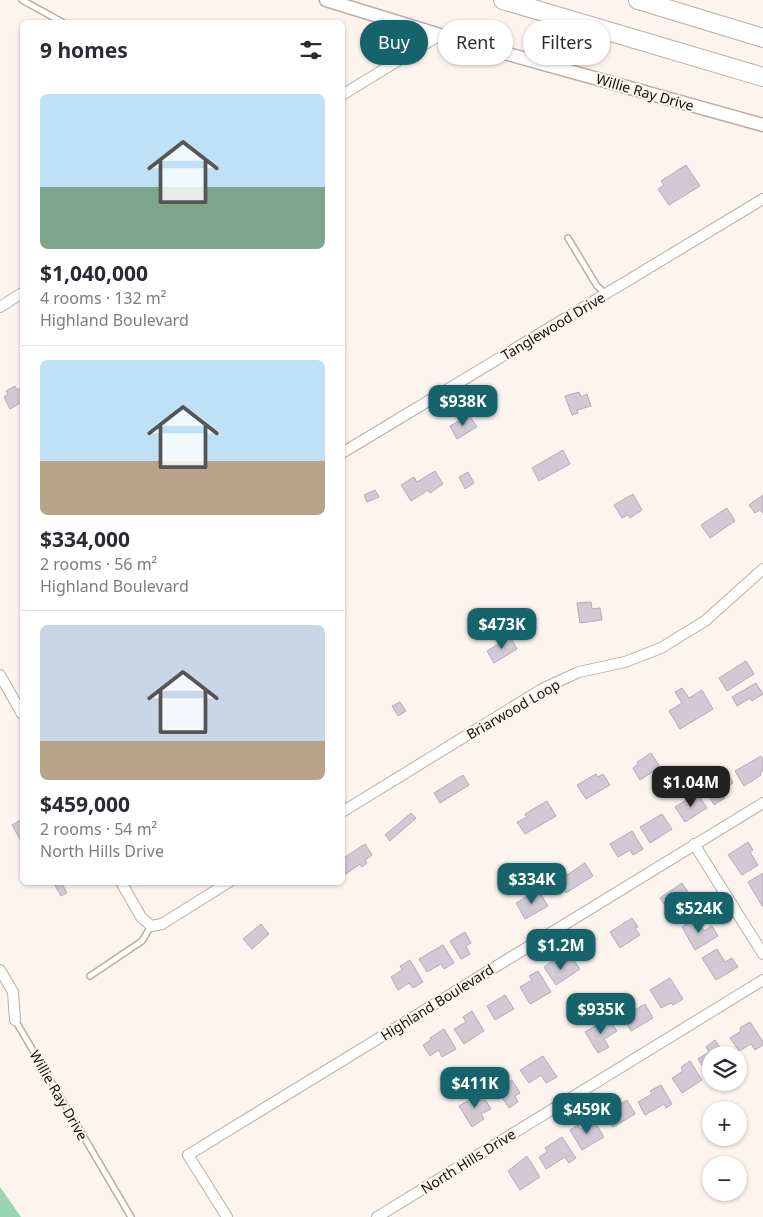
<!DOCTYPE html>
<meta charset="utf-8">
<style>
:root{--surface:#fff;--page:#f2f2f3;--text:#2b2b33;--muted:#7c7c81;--line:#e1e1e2;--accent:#16646b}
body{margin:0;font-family:"Noto Sans",sans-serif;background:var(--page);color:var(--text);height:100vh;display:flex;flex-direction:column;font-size:19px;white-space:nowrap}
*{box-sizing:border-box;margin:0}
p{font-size:16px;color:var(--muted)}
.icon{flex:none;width:28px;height:28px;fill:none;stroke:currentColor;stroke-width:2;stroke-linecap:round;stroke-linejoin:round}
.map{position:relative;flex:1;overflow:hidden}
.drawer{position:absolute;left:20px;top:20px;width:325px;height:865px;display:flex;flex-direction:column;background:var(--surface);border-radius:8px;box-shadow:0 1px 4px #0004}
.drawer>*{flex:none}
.banner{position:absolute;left:360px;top:20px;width:328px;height:45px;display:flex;gap:10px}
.controls{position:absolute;left:702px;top:1046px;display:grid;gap:10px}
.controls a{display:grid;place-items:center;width:45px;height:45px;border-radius:50%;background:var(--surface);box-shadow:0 1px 4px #0004;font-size:25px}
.price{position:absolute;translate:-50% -42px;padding:0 11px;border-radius:10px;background:var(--accent);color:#fff;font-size:16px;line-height:32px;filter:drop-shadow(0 1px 2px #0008)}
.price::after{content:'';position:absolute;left:50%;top:30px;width:15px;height:11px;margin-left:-8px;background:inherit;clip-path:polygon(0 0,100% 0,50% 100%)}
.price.current{background:#222;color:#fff}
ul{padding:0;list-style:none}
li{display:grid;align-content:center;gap:10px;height:265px;padding:0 20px}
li+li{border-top:1px solid var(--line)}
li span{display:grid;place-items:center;height:155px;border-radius:8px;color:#555}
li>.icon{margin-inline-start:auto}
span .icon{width:90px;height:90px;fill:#fffc;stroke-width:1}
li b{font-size:21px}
h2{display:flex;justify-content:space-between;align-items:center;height:60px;padding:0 20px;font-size:21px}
.chip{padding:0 18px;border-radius:22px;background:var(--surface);box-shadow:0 1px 4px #0004;font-size:18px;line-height:45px}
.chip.current{background:var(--accent);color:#fff}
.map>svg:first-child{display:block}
.forest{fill:#98d5ae}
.building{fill:#d2c9d5;stroke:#b4abb7}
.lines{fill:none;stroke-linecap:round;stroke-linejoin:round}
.service-casing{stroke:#bbaca6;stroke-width:8}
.minor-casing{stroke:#bbaca6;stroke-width:12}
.tertiary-casing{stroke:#bbaca6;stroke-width:15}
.motorway-casing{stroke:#bbaca6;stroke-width:20}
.service{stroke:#fff;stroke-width:5}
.minor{stroke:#fff;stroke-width:10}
.tertiary{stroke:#fff;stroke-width:12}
.motorway{stroke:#fff;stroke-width:18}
.labels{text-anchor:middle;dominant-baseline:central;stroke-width:4;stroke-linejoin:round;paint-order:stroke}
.street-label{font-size:14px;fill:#15100e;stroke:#fdf4f0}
</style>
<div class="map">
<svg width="763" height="1217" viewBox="0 0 763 1217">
<rect width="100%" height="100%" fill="#fdf4f0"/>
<!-- forest -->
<polygon class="forest" points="0,1187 21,1217 0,1217"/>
<!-- building -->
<g class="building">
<polygon points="686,165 700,186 669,205 658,189 664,185 661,181"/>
<polygon points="15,386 17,390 22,387 22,402 10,409 4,397 8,394 6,391"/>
<polygon points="579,392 581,397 587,394 591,406 577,410 578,413 572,415 565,396"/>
<polygon points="469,415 477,427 457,439 450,426"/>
<polygon points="563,450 570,464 539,481 532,468"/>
<polygon points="435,471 443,484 430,493 428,490 411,501 401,485 414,477 417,482"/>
<polygon points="468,472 474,483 465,489 459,477"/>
<polygon points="375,490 379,497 367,502 364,495"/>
<polygon points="633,494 642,510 630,518 628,515 622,518 614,505"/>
<polygon points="763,495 763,513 760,510 755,513 749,505"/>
<polygon points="727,508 735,521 710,538 701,525"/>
<polygon points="591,602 592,609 600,608 602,620 580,623 577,603"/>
<polygon points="510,637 517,649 494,663 487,651"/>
<polygon points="746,661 754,674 727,691 719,678"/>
<polygon points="756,683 763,694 752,701 750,698 737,706 732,697"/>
<polygon points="682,688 689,698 702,690 713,709 680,729 669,711 682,703 675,692"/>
<polygon points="400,702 406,711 398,716 392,706"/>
<polygon points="651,753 660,767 640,780 633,768 638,764 637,762"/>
<polygon points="761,756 763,759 763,771 760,773 761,775 744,786 735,771"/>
<polygon points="726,770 733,783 720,791 725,798 714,805 702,784"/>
<polygon points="596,774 598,777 603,774 610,785 586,799 577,785"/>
<polygon points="463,775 469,785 440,803 434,793"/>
<polygon points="697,793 707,808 685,822 675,807"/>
<polygon points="547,801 556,816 525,834 517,822 527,817 525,814"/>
<polygon points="411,813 416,818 390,841 385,835"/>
<polygon points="662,814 672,829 650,843 640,827"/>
<polygon points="22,819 22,843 12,825"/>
<polygon points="632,831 643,849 633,855 630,850 618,857 610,844"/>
<polygon points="748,842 753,850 750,852 758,865 742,875 728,855"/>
<polygon points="365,844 372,855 365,860 367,863 362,867 360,864 346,874 342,868 342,859"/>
<polygon points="585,863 593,876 566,893 558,881"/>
<polygon points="763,873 763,906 762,906 748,882"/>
<polygon points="53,882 61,882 67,893 61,896"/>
<polygon points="682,883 695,903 680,913 676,907 669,912 660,898"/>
<polygon points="538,890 548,906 525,919 516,903"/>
<polygon points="632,918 638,927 635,928 640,935 620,948 610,932"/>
<polygon points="696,918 704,931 712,926 718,936 695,950 682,927"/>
<polygon points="261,924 269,934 252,949 243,939"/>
<polygon points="465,932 471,943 466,946 470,954 461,959 450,941"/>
<polygon points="443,945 454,963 444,969 441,964 427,972 419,959"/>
<polygon points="717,949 725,962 732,958 738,967 716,980 702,958"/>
<polygon points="572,958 580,969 556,985 544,967 554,960 559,967"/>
<polygon points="410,960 423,982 413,988 409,983 398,990 391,977 402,970 400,966"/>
<polygon points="538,971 551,992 530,1004 520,987 532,980 529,976"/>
<polygon points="670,978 683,999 673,1005 671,1003 661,1008 650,990"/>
<polygon points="505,995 514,1009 495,1020 487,1006"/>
<polygon points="645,1004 653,1018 631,1031 623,1017"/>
<polygon points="472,1011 484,1031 464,1044 454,1029 466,1022 463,1017"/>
<polygon points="609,1018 617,1031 604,1039 609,1047 598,1053 585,1032"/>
<polygon points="750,1022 763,1042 763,1045 755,1050 751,1044 739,1051 730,1038 741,1031 740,1028"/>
<polygon points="444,1029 456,1049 442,1057 439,1050 430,1056 423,1045 431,1040 430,1038"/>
<polygon points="715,1040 725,1055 711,1055 711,1075 709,1076 698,1059 709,1052 706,1047"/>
<polygon points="543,1056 557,1077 546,1083 541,1075 529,1083 520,1070"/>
<polygon points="690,1061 702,1080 682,1093 672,1078 683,1071 681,1067"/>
<polygon points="512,1080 520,1093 515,1096 518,1102 509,1108 497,1090"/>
<polygon points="661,1085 672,1104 666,1108 664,1104 645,1115 638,1102 652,1094 650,1091"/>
<polygon points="481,1093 491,1109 481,1114 484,1119 472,1127 459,1106"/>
<polygon points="627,1100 635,1114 613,1127 605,1113"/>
<polygon points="594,1121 604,1137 582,1150 570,1130 578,1125 581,1129"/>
<polygon points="562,1137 576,1158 569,1163 565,1157 546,1169 539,1157 547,1152 545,1148"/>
<polygon points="527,1156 540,1177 520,1190 508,1171"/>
</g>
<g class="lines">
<defs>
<g id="service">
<polyline points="22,0 62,22"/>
<polyline points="568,238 597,286 606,294"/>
<polyline points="90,976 142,941 151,926"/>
<polyline points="15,1020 131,1217"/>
</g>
<g id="minor">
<polyline points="342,95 440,35"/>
<polyline points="0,307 22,293"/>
<polyline points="342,453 763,199"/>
<polyline points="0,675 22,714"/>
<polyline points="342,812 542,689 579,672 625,662 661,648 705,621 763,569"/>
<polyline points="694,844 763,954"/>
<polyline points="121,882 141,917 151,926 162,924 229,882"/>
<polyline points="0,970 13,992 15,1020"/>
<polyline points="227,1217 188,1155 763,803"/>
<polyline points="377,1217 763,980"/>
</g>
<polyline id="tertiary" points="326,0 440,35 763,125"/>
<g id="motorway">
<polyline points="503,0 763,77"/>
<polyline points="638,0 763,38"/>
</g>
</defs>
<!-- service casing -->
<use href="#service" class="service-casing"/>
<!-- minor casing -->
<use href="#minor" class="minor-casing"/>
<!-- tertiary casing -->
<use href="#tertiary" class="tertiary-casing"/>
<!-- motorway casing -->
<use href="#motorway" class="motorway-casing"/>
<!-- service -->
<use href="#service" class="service"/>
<!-- minor -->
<use href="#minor" class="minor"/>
<!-- tertiary -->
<use href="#tertiary" class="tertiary"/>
<!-- motorway -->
<use href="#motorway" class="motorway"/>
</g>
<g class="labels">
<!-- street labels -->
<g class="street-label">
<text transform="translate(645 92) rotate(16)">Willie Ray Drive</text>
<text transform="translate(553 326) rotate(-31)">Tanglewood Drive</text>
<text transform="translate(513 709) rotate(-30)">Briarwood Loop</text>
<text transform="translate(437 1002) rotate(-32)">Highland Boulevard</text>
<text transform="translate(59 1095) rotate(60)">Willie Ray Drive</text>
<text transform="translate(468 1161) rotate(-32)">North Hills Drive</text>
</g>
</g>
</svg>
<div class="controls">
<a><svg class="icon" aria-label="layers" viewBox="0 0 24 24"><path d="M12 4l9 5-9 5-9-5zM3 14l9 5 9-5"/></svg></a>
<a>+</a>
<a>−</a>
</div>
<b class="price" style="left:463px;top:427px">$938K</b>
<b class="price" style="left:502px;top:650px">$473K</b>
<b class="price current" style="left:691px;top:808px">$1.04M</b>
<b class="price" style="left:532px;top:905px">$334K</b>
<b class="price" style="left:699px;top:934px">$524K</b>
<b class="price" style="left:561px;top:971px">$1.2M</b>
<b class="price" style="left:601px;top:1035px">$935K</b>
<b class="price" style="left:475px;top:1109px">$411K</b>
<b class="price" style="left:587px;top:1135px">$459K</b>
<div class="banner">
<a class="chip current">Buy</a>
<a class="chip">Rent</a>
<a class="chip">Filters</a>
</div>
<section class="drawer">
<h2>9 homes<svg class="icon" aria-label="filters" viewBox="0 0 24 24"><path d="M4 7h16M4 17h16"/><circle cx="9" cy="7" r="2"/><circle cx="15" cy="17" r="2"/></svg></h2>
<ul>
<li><span style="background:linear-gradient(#bfe0f5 60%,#7fa58c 0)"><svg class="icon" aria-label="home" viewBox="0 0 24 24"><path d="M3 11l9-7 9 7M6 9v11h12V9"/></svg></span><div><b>$1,040,000</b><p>4 rooms · 132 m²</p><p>Highland Boulevard</p></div></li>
<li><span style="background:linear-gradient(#bfe0f5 65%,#b9a48a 0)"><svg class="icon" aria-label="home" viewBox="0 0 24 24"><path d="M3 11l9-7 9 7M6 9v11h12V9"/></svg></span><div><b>$334,000</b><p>2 rooms · 56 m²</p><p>Highland Boulevard</p></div></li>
<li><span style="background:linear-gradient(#c9d6e8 75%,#b9a48a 0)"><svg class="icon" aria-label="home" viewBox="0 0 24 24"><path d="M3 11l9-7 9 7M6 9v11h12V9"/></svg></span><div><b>$459,000</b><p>2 rooms · 54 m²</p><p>North Hills Drive</p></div></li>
</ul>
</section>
</div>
